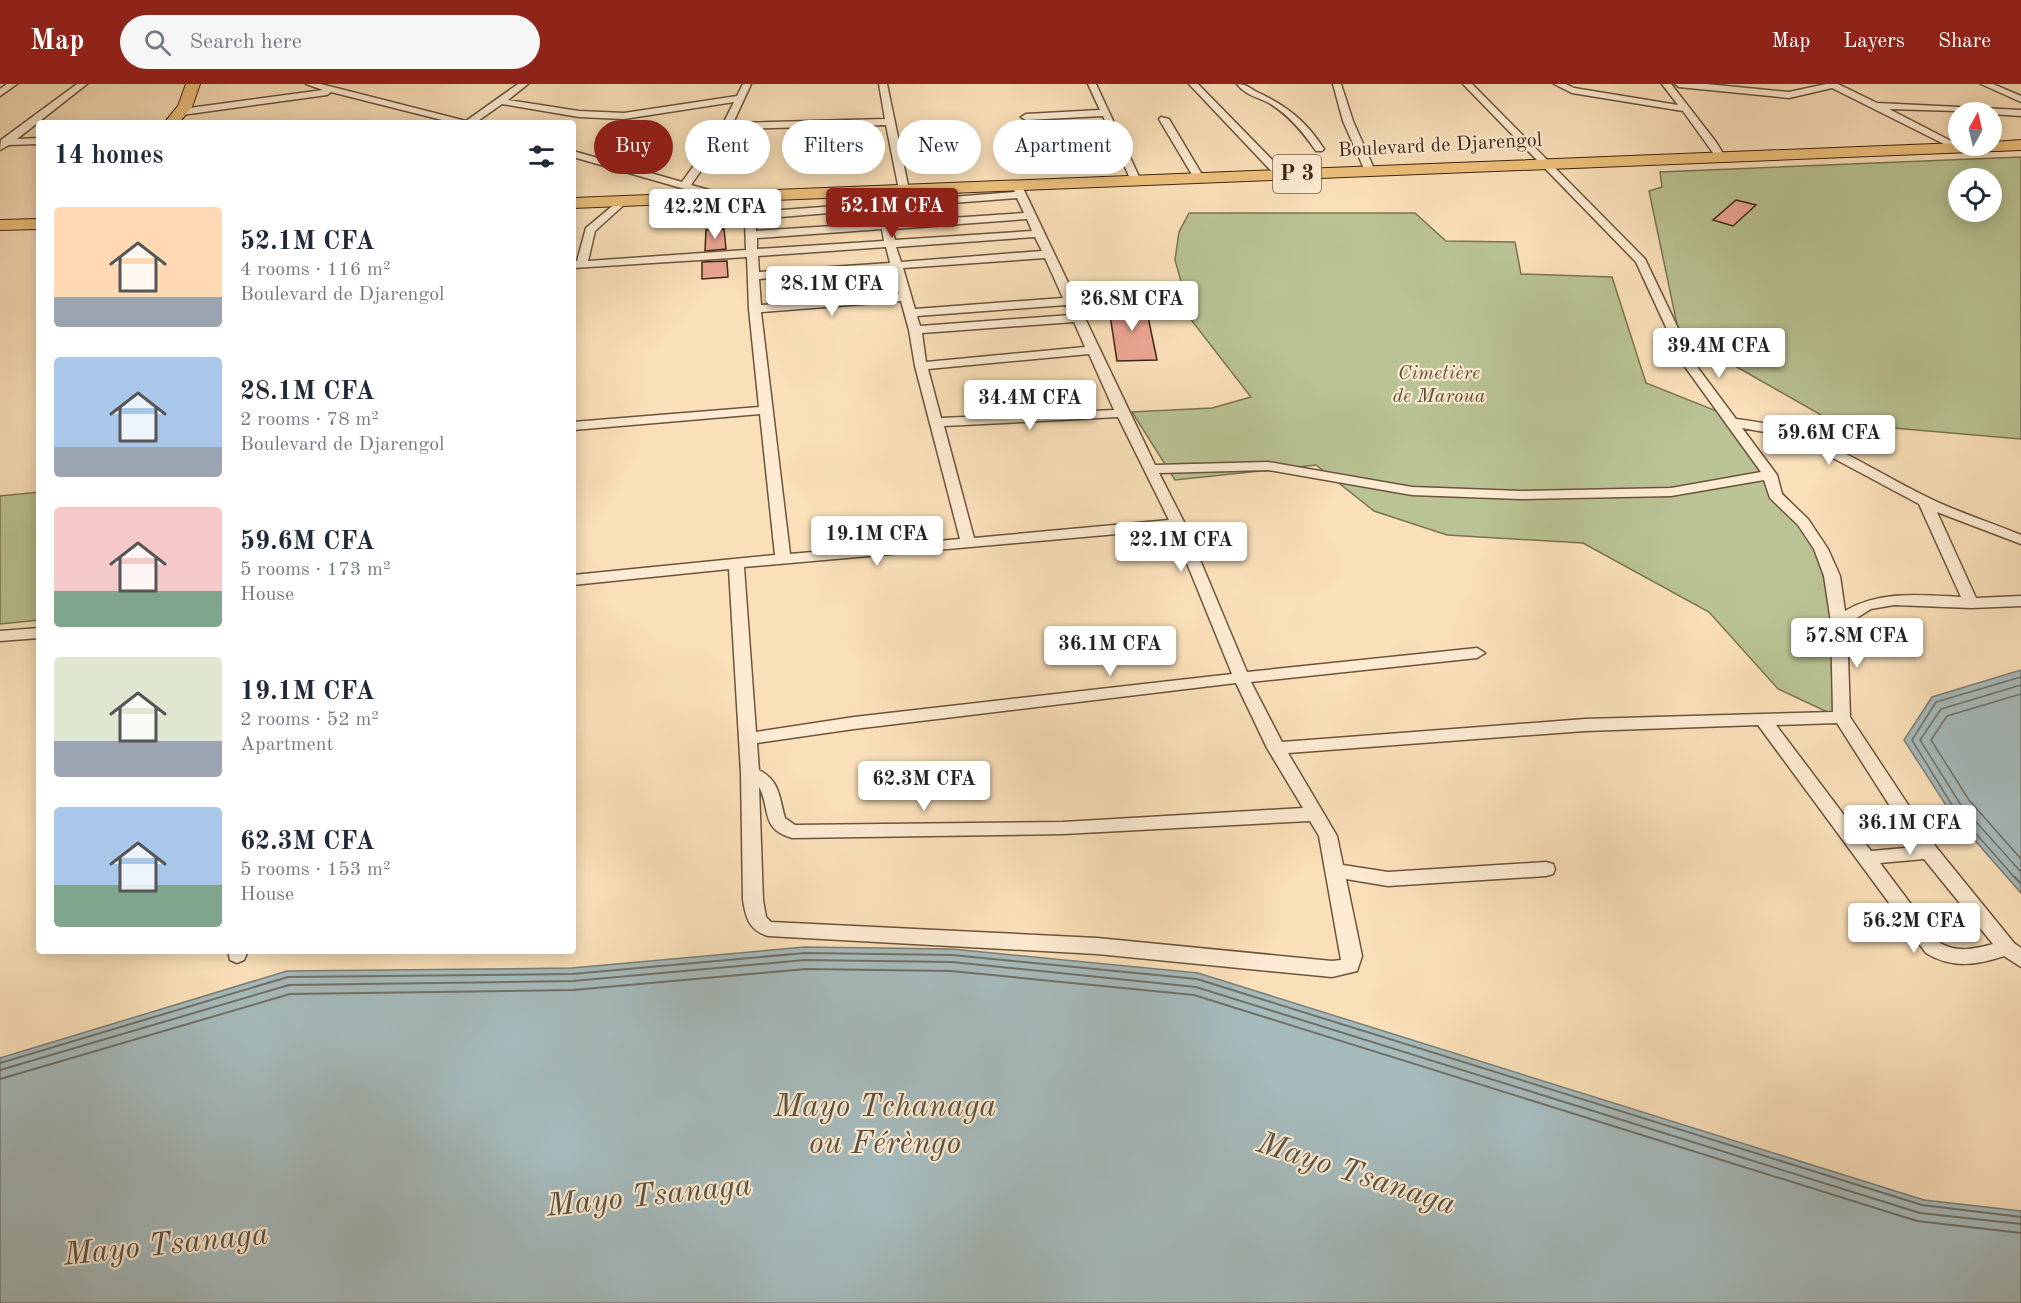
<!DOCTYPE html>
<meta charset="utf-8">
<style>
:root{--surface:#fff;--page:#f6f6f7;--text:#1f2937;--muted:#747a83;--accent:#8f2418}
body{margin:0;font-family:"Old Standard TT",serif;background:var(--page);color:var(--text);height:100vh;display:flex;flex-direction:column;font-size:22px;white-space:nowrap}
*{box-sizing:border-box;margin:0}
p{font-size:20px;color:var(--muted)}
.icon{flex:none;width:33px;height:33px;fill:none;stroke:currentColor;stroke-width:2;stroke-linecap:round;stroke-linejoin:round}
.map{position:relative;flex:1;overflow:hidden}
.side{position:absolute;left:36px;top:36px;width:540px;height:834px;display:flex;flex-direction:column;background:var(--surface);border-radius:6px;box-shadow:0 3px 15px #0003}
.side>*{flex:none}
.guide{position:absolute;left:594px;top:36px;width:570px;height:54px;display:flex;gap:12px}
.needle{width:39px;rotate:8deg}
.fabs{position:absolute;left:1948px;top:18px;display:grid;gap:12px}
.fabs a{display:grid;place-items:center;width:54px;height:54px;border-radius:50%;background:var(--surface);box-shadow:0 3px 15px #0003;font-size:30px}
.price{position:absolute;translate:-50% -51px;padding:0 14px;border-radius:6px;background:#fff;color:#222;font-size:20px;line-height:39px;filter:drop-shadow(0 2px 3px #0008)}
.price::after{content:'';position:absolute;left:50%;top:36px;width:18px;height:14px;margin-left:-9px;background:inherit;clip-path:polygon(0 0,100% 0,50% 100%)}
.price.on{background:var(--accent);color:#fff}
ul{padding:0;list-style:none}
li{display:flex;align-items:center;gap:18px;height:150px;padding:0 18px}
li span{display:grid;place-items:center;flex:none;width:168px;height:120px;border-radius:6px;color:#555}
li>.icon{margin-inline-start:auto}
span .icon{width:72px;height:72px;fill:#fffc;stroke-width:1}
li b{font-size:26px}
h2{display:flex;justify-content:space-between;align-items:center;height:72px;padding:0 18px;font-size:26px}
.tag{padding:0 21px;border-radius:27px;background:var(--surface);box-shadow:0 3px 15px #0003;font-size:21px;line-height:54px}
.tag.on{background:var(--accent);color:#fff}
header{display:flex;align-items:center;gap:36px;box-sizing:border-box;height:84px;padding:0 30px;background:var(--accent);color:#fff}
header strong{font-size:28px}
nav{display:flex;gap:33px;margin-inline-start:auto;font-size:21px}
.search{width:420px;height:54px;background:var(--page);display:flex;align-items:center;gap:15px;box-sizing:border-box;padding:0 21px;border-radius:33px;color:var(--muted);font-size:22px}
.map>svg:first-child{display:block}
.green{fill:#b9c393;stroke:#7b7452;stroke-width:1.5;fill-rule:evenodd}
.water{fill:#a5babb;stroke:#7b7e77;stroke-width:1.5}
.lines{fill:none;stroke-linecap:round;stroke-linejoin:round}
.shore-far1{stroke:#717066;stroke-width:1.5}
.shore{stroke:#717066;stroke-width:2}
.building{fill:#eda694;stroke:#3d2510;stroke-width:1.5}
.street-casing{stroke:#6c543a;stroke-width:3}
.primary-casing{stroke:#3d2510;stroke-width:2}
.street{fill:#fcebd2;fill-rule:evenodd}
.primary{fill:#edc07c;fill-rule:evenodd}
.labels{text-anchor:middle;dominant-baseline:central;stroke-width:4.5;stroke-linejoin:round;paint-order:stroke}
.far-street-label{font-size:20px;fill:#3d2510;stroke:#fcebd2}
.far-park-label{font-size:20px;font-style:italic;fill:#5c4c31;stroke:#fcebd2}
.shield{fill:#fcebd2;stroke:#76604a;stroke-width:1.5}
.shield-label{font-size:22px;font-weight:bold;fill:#3d2510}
.near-water-label{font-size:32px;font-style:italic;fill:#5c5243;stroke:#fcebd2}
</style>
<header>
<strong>Map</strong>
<div class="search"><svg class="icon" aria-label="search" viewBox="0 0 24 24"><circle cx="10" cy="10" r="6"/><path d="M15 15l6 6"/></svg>Search here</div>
<nav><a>Map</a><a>Layers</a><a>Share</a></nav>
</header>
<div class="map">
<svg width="2021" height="1219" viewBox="0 0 2021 1219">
<rect width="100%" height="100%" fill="#fae0b9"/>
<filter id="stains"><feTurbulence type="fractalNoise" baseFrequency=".00333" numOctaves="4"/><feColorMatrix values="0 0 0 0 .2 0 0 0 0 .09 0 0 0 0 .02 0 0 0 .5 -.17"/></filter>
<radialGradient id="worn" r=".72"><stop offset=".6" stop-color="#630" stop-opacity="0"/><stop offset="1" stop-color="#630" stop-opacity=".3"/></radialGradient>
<!-- green -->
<g class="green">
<path d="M 2021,73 L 2021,355 L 1835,339 L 1679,250 L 1649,107 L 1662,103 L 1660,88 ZM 1959,94 L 1992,94 L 1992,128 L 1959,128 Z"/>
<polygon points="1189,129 1415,129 1446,157 1515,158 1521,190 1612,193 1646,299 1719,328 1766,391 1811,440 1832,529 1836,632 1778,605 1709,528 1583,459 1447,451 1374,427 1316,381 1175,396 1132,328 1212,324 1251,313 1192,237 1175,176 1179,148"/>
<polygon points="39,408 39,536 0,540 0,412"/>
</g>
<!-- water -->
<g class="water">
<polygon points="2021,586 2021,809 1951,729 1904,656 1932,613"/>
<polygon points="805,863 952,865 1198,889 1924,1116 2021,1127 2021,1219 0,1219 0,974 287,887 572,884"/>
</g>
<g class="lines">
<!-- shore-far1 -->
<g class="shore-far1">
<polyline points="2021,601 1941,625 1920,656 1961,721 2021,788"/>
<polyline points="2021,610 1947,632 1931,656 1969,716 2021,775"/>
<polyline points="2016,795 1955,726 1912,656 1936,618 2021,593"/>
</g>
<!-- shore -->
<g class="shore">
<polyline points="2015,793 2021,800"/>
<polyline points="0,979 288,893 572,890 805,869 952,871 1197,895 1922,1121 2021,1133"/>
<polyline points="0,986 289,901 573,897 805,876 952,878 1196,903 1920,1129 2021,1140"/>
<polyline points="0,995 290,910 573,906 806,885 951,887 1194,911 1917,1137 2021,1149"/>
</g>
</g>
<!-- building -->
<g class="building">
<polygon points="1736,116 1756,121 1733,142 1713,136"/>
<polygon points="724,145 726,165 705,167 706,146"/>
<polygon points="727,177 728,193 702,195 702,178"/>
<polygon points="1108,218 1145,218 1157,276 1117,277"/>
</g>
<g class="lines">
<defs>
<g id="street">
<polygon points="7,0 17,0 0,12 0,5"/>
<polygon points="77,0 87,0 17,55 39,54 39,60 9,61 0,66 1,56"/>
<polygon points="306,0 321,0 466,37 518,0 528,0 508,16 579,27 624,29 737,12 743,0 751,0 733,39 885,35 879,0 887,0 909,106 904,109 899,106 886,41 730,45 691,101 727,111 728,113 723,116 573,73 573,67 682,98 722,42 734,18 624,35 579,33 502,20 475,39 454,39 331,8 327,11 182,31 177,28 182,25 323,6"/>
<polygon points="1088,0 1096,0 1141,97 1140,99 1131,97 1103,32 1026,36 1021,33 1026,30 1100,26"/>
<polygon points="1189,0 1198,0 1284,88 1284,92 1276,92"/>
<path d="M 1237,0 C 1247,0 1249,4 1257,8 C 1286,21 1307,38 1324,65 L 1322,67 L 1316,67 C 1303,48 1289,31 1269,19 C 1257,13 1245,11 1237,0 Z"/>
<polygon points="1333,0 1341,0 1353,37 1375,87 1374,89 1365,87 1343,37"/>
<path d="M 1463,0 L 1472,0 L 1645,175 L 1695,280 L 1736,335 C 1813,343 1860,380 1927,413 C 1957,428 1990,438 2021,451 L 2021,460 L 1937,428 L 1976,514 L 2021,512 L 2021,522 L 1971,524 L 1894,521 L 1871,525 L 1847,540 L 1850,633 L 1936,763 L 2014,859 L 2021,864 L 2021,883 L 2004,872 C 1977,881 1952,885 1926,869 L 1758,641 L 1585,647 L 1288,669 L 1337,752 L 1343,781 L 1388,788 L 1546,778 L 1553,780 L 1555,785 L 1553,790 L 1546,792 L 1388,802 L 1346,795 L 1362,872 L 1357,887 L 1332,893 L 1097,870 L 768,852 C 749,846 746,834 743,816 L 741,689 L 729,485 L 573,501 L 573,491 L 775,471 L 760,330 L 573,346 L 573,338 L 759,323 L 749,225 L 747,173 L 573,184 L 573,178 L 577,177 L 586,144 L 622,114 L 627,117 L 626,119 L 595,147 L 588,177 L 746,166 L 744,112 L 749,109 L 754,112 L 755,128 L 876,119 L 874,107 L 879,104 L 884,107 L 887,118 L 1015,108 L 1012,102 L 1017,99 L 1022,102 L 1155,381 L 1268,378 L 1412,403 L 1521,407 L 1671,404 L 1761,388 L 1683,280 L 1636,178 ZM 1017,114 L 1024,129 L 891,138 L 888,124 ZM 878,125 L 880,139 L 756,147 L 756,135 ZM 1027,135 L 1032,147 L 895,156 L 892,145 ZM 882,145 L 884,157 L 757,165 L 757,154 ZM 1035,153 L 1042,167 L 901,178 L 896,163 ZM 886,163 L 890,179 L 759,188 L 758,172 ZM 1045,174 L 1063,214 L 915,225 L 903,184 ZM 892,185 L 899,210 L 761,221 L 759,195 ZM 901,217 L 909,246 L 915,282 L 960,455 L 790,470 L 761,228 ZM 1066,221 L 1071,231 L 920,242 L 917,232 ZM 1074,238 L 1085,263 L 926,278 L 922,249 ZM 1089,270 L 1114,326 L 941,334 L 928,285 ZM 1118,333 L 1169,436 L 974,454 L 944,342 ZM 1742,344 L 1782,351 L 1805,359 L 1919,420 L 1961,513 C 1922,511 1880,506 1845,527 L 1840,492 L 1828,465 L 1808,435 L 1782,410 L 1777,391 ZM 1268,386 L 1412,411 L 1521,415 L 1671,412 L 1764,396 L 1770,414 L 1798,441 L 1814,465 L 1824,492 L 1831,538 L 1833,628 L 1585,635 L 1282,658 L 1251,598 L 1477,574 L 1485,569 L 1477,564 L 1247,588 L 1185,440 L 1159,389 ZM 1173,445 L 1232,590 L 854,633 L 756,648 L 744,483 ZM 1236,599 L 1267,664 L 1303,724 L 1063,738 L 795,741 L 785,734 C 779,713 780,697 759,686 L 757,659 L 854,645 ZM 1837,639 L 1916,763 L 1871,767 L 1776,641 ZM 759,703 C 771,725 760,745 792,754 L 1063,750 L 1310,737 L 1319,752 L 1341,876 L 1332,877 L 1097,854 L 771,838 L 766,833 L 763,816 ZM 1924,775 L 1993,860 C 1975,865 1957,869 1940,859 L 1880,779 Z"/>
<polygon points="1554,0 1566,0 1574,4 1678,21 1662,0 1671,0 1716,58 1724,71 1716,73 1683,27 1572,9"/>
<polygon points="1675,0 1706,0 1789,8 1826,0 1838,0 1877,19 2021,26 2021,32 1992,30 1992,28 1889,25 1959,61 1961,63 1956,66 1832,4 1789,14 1679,3"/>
<polygon points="1981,0 1993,0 2021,12 2021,18"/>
<polygon points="1161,33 1169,35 1204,94 1203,96 1194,94 1159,35"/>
<polygon points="39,544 39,554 0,557 0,547"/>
<polygon points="228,867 248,867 244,876 237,879 230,876"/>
</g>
<g id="primary">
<polygon points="186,0 200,0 192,23 179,39 164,39 178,22"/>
<polygon points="2021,56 2021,66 573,124 573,114 1959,59 1959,62 1992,62 1992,58"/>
<polygon points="39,135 39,145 0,146 0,136"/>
</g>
</defs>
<!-- street casing -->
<use href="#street" class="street-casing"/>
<!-- primary casing -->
<use href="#primary" class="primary-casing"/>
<!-- street -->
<use href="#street" class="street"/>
<!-- primary -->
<use href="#primary" class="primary"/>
</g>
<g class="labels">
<!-- far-street labels -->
<g class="far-street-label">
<text transform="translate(1440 62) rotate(-3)">Boulevard de Djarengol</text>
</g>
<!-- far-park labels -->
<g class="far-park-label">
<text x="1439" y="290">Cimetière<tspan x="1439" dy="23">de Maroua</tspan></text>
</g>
<!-- shield labels -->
<rect class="shield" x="1273" y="71" width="48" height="38" rx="4.5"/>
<g class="shield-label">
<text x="1297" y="90">P 3</text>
</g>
<!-- near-water labels -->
<g class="near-water-label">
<text x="885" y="1024">Mayo Tchanaga<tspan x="885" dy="37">ou Férèngo</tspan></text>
<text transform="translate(1356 1091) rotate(18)">Mayo Tsanaga</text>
<text transform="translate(649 1113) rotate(-6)">Mayo Tsanaga</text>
<text transform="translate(166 1162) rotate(-6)">Mayo Tsanaga</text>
</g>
</g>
<rect width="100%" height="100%" filter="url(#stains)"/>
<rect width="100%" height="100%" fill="url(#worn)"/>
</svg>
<div class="fabs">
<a><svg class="needle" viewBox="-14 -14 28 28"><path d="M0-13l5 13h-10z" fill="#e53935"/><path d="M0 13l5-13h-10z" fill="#747a83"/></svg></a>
<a><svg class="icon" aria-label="locate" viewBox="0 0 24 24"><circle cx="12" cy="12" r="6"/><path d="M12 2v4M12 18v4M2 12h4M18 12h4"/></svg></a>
</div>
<b class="price on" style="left:892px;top:155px">52.1M CFA</b>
<b class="price" style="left:715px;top:156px">42.2M CFA</b>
<b class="price" style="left:832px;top:233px">28.1M CFA</b>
<b class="price" style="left:1132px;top:248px">26.8M CFA</b>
<b class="price" style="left:1719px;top:295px">39.4M CFA</b>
<b class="price" style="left:1030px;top:347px">34.4M CFA</b>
<b class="price" style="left:1829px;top:382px">59.6M CFA</b>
<b class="price" style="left:877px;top:483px">19.1M CFA</b>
<b class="price" style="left:1181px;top:489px">22.1M CFA</b>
<b class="price" style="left:1857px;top:585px">57.8M CFA</b>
<b class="price" style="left:1110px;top:593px">36.1M CFA</b>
<b class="price" style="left:924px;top:728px">62.3M CFA</b>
<b class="price" style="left:1910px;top:772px">36.1M CFA</b>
<b class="price" style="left:1914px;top:870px">56.2M CFA</b>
<div class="guide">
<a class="tag on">Buy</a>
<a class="tag">Rent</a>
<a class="tag">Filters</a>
<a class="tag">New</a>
<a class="tag">Apartment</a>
</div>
<section class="side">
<h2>14 homes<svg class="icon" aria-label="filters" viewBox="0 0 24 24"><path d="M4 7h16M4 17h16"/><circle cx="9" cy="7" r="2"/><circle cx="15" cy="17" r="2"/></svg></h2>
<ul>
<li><span style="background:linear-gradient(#ffd9b3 75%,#9aa5b1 0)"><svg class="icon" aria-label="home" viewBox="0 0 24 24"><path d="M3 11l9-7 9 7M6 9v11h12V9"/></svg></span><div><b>52.1M CFA</b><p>4 rooms · 116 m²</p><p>Boulevard de Djarengol</p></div></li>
<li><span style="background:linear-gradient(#a9c7e8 75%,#9aa5b1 0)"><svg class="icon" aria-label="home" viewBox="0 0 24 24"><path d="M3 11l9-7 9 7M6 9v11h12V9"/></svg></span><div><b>28.1M CFA</b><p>2 rooms · 78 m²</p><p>Boulevard de Djarengol</p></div></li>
<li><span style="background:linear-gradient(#f6c9c9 70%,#7fa58c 0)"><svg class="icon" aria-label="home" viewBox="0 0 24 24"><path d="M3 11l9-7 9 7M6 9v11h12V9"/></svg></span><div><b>59.6M CFA</b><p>5 rooms · 173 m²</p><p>House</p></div></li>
<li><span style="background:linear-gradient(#dfe7d0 70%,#9aa5b1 0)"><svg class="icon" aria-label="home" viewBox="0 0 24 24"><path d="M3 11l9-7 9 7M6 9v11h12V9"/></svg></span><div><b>19.1M CFA</b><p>2 rooms · 52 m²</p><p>Apartment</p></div></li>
<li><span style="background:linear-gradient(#a9c7e8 65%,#7fa58c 0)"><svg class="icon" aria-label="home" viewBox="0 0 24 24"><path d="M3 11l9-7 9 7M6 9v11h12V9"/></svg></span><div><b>62.3M CFA</b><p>5 rooms · 153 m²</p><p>House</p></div></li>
</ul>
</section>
</div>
